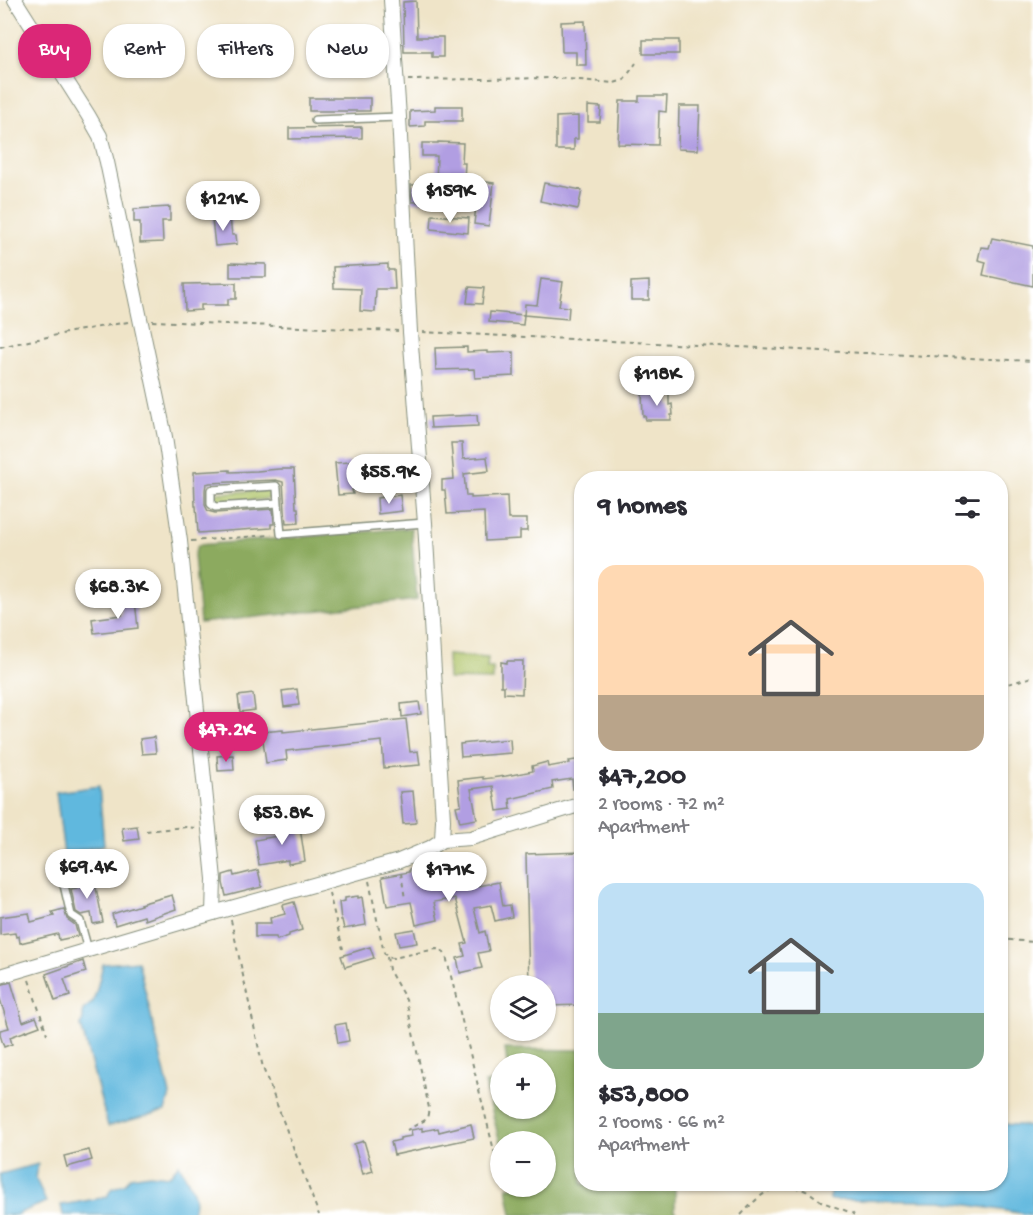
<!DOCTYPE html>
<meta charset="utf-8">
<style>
:root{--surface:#fff;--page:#f2f2f3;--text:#2b2b33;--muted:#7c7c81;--accent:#db2777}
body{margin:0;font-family:"Gochi Hand",sans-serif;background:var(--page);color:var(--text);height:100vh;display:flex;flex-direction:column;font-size:22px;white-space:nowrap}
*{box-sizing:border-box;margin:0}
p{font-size:20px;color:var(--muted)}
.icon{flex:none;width:33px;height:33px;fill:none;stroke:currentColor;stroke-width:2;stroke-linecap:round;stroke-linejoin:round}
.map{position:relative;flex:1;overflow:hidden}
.panel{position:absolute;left:574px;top:471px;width:434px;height:720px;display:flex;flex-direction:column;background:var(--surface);border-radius:24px;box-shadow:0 2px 4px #0004}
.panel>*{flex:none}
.banner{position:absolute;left:18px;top:24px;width:466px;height:54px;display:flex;gap:12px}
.buttons{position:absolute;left:490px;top:975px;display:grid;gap:12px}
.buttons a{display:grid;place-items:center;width:66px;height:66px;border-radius:50%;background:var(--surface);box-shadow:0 2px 4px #0004;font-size:30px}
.price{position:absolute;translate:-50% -51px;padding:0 14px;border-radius:21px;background:#fff;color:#222;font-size:20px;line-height:39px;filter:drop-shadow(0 2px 3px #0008)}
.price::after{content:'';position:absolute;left:50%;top:36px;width:18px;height:14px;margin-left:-9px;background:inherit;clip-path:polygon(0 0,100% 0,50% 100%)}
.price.active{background:var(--accent);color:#fff}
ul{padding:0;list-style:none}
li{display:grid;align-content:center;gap:12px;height:318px;padding:0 24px}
li span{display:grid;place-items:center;height:186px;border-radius:18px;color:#555}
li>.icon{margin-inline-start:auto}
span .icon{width:108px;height:108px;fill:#fffc;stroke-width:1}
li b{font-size:26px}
h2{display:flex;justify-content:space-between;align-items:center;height:72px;padding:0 24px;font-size:26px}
.chip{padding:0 21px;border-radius:24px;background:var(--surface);box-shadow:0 2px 4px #0004;font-size:21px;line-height:54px}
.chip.active{background:var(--accent);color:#fff}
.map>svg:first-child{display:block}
.green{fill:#b0c56a;stroke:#68814f;stroke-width:1.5}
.forest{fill:#8caa5e;stroke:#567449;stroke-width:1.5}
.water{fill:#61b8de;stroke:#407a89;stroke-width:1.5}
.building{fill:#b19ee2}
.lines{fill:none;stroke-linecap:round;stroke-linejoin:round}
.service-casing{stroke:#87907e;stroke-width:10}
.minor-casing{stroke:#87907e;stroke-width:16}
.path{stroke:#87907e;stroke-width:2;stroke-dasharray:4.5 4.5;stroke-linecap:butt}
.service{stroke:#fff;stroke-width:7}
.minor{stroke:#fff;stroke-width:14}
</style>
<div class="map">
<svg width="1033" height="1215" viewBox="0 0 1033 1215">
<rect width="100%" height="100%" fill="#fff"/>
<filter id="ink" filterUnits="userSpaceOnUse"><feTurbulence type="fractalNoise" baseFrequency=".0167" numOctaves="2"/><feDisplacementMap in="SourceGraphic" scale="12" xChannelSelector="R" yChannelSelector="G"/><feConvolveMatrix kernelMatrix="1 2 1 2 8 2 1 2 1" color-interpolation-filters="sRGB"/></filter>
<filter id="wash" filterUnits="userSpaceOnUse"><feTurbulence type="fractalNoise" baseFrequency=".008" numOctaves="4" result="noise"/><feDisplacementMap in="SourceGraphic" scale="24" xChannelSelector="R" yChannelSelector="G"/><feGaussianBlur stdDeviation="1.35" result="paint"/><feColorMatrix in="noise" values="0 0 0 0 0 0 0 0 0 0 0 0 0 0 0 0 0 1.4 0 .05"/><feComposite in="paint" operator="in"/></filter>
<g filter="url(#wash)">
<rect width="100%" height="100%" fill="#efe4c8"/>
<!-- green -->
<g class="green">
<polygon points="269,490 270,491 270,498 269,499 217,503 216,501 215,493"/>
<polygon points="447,655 488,658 487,668 493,668 493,680 448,679"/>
</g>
<!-- forest -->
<g class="forest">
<polygon points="411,528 417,600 200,623 194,555 198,545"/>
<polygon points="505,1049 582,1050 582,1184 675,1184 675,1215 512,1215 507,1187 546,1186 546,1142 501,1142 501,1147 485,1083 501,1081 501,1108 546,1108 546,1064 507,1063"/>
</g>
<!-- water -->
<g class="water">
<polygon points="99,786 104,845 64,854 56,792"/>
<polygon points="138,961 170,1095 165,1111 108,1126 81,1026 83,1019 83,1010 93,1002 97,989 103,964"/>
<polygon points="1001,1124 1033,1126 1033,1215 943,1201 830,1200 830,1185 835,1184 1000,1184"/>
<polygon points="38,1164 36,1179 46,1202 15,1215 0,1215 0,1174"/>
<path d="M 179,1164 C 185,1178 200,1194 193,1210 L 195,1215 L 63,1215 L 61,1205 L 107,1197 L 111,1189 L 126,1183 L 130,1177 L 150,1174 L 169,1176 Z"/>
</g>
<g id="blocks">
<!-- building -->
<g class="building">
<polygon points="416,1 417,37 443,37 443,57 432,57 432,52 404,52 403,2"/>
<polygon points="585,21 586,65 576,65 576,52 562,52 561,22"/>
<rect x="643" y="40" width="36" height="14"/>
<polygon points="376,55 377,71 350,72 349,56"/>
<polygon points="639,96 667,96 666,112 659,111 658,145 618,144 620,101 639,101"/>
<rect x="309" y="98" width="61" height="13"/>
<polygon points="435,106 462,106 462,121 425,121 425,126 410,127 410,111 435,110"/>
<polygon points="588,106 601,107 600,122 588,122"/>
<polygon points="679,106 700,106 698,150 678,149"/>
<polygon points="578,116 578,139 574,139 574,150 556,150 556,117"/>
<polygon points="362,127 362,138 289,139 289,128"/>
<polygon points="438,142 463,143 462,163 465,163 464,179 494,183 489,226 474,224 477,197 431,199 431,201 412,202 411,185 436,184 437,156 422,156 422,143 438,143"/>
<polygon points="544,183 582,190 578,209 540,201"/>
<polygon points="170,207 170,221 162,221 163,242 140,243 140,222 134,222 134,209"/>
<polygon points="432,215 469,218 468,233 431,229"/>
<polygon points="230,218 232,235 236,235 237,244 215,246 212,219"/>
<polygon points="992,238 1033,246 1033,286 983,275 986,262 978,260 981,247 989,248"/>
<polygon points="230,263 266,264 266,277 230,277"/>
<polygon points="388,264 388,270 394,270 395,289 376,289 375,312 360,311 361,289 334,288 333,267"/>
<polygon points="541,279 563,282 559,306 569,307 568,319 524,315 525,304 537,305"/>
<polygon points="649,281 649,300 631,300 631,282"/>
<polygon points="236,283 236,299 228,299 228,305 201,305 201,310 185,311 184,284"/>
<polygon points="469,287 484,288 482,304 467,303"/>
<polygon points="490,312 524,315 523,325 489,322"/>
<polygon points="467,347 467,352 488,351 488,353 514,352 514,376 475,378 474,369 436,370 435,348"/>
<polygon points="651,393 669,393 669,405 672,404 673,415 671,415 671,420 646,420 645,416 643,416 642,394"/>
<polygon points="477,415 478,426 431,428 430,417"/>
<polygon points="451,443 462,443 463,459 487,457 489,471 464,474 466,496 471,496 471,498 507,496 508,519 527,519 527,531 520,531 520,539 485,541 484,512 447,514 445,490 442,490 442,480 454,479"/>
<polygon points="350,462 350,465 366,463 368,489 352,490 353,494 338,495 335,463"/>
<polygon points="279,469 294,469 296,508 298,508 299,523 286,524 283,482 276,480 210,483 206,484 205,490 205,505 208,511 215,513 273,509 274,524 271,524 271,528 198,533 196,506 195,506 194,472 230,470 230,472 257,471"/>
<polygon points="400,495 402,511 378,514 377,498"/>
<polygon points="120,572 122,584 107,587 105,575"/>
<polygon points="135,601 138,628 94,633 92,619 122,615 120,603"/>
<polygon points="507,661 523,661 522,694 504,693 504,686 501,686 501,662 507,663"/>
<polygon points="297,689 299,705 284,707 282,691"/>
<polygon points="253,694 255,710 240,712 238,696"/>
<polygon points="419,702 421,714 402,717 401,704"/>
<polygon points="406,719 410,752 418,751 420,765 384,768 382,741 286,751 287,760 266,763 262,732 283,730 283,732"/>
<polygon points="154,737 156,753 142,754 140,739"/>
<polygon points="510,739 511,753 461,757 460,744"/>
<polygon points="233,755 234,770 218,771 217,756"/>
<polygon points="582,759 582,787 573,789 572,779 552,782 553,789 510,799 511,809 497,811 493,786 471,789 477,819 460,822 456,806 461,805 458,780 483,777 483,779 506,776 533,771 532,766 547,762 548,767 570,763 569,761"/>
<polygon points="413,791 416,823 403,824 400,792"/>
<polygon points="299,821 305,861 288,864 288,860 259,865 255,840 284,835 282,824"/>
<polygon points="137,826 139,839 124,841 122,828"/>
<polygon points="582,852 582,1005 546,1006 546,986 529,986 526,854"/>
<polygon points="471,864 475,882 476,881 478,886 499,882 503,906 510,905 512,917 495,921 491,905 474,908 480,933 485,931 489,951 478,953 482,968 460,973 457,958 465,956 462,944 467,943 455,898 434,902 438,920 416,925 411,902 387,906 382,877 409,872 409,869 425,866 427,875 455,870 454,867"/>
<polygon points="258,870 262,887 226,896 223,883 223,875 233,872 234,876"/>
<polygon points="94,878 103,922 93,924 91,913 81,915 76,912 71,889 77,888 76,882"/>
<polygon points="172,895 176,909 145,920 144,916 115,925 112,914 141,905 140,904"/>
<polygon points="358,896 358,898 362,897 366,925 344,929 342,920 341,920 339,902 345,901 345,898"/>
<polygon points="294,902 302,930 289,934 289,936 277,940 276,937 255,937 255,923 271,923 270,918 285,914 283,905"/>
<polygon points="64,909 67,919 75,925 78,936 59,940 58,934 20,943 19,936 16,937 15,933 0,935 0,917 29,913 31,922 54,916 52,912"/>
<polygon points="414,929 417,943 399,946 396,932"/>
<polygon points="370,947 374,958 345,967 341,956"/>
<polygon points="83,961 86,972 64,979 70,996 55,1001 46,974"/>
<polygon points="11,982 23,1022 36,1017 40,1026 10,1037 12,1044 4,1047 0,1035 0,1030 9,1028 0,999 0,985"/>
<polygon points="346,1023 349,1041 338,1043 335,1025"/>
<polygon points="471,1124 474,1138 394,1155 391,1142 400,1140 400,1138 412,1136 411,1130 422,1128 422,1131 438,1128 439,1132"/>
<polygon points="364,1141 373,1171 363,1174 354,1144"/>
<polygon points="89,1150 92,1160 67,1167 64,1156"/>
</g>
</g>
</g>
<g filter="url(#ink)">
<use href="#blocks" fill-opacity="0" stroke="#87907e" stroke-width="1.5"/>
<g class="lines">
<defs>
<g id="service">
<polyline points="315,120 399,117"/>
<polyline points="278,503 277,488 276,486 211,490 211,504 215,507 278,503 281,534 425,523"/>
<polyline points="64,885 71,915 80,921 88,950"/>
</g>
<g id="minor">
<polyline points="15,0 88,115 100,136 107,162 165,437 180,541 214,879 213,913"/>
<polyline points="391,0 399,117 410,332 425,523 443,820 442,840"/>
<polyline points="0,976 213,913 399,861 430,848 442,840 471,838 582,804"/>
</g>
</defs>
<!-- service casing -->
<use href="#service" class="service-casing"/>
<!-- minor casing -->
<use href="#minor" class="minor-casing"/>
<!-- path -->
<g class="path">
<polyline points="408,80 556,78 614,83 624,80 636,63"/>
<polyline points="152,321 398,331"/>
<polyline points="422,332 1033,361"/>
<polyline points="0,347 76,331 128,322"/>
<polyline points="191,541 272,535"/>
<polyline points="1000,686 1029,678 1033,674"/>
<polyline points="146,831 186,827 196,828"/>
<polyline points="401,873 405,899"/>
<polyline points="369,881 384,953 387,957 393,958 436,949 442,950 446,956 501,1179"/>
<polyline points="329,893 343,949"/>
<polyline points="231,920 263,1068 319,1215"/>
<polyline points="1000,939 1033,942"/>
<polyline points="387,957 389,970 406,1000 429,1108 427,1119 407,1130"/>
<polyline points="29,980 47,1034"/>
<path d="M 741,1215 C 761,1194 775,1179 806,1191 C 812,1193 816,1198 821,1201 C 831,1206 842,1209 852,1213 L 854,1215"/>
</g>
<!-- service -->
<use href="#service" class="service"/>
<!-- minor -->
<use href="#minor" class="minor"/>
</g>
</g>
</svg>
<div class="buttons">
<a><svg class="icon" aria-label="layers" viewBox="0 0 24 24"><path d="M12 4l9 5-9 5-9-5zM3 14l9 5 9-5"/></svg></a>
<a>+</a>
<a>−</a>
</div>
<b class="price" style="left:450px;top:224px">$159K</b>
<b class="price" style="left:223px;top:232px">$121K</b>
<b class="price" style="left:657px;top:407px">$118K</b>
<b class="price" style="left:389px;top:505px">$55.9K</b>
<b class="price" style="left:118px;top:620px">$68.3K</b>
<b class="price active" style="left:226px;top:763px">$47.2K</b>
<b class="price" style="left:282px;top:846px">$53.8K</b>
<b class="price" style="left:87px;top:900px">$69.4K</b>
<b class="price" style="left:449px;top:903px">$171K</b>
<div class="banner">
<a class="chip active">Buy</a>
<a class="chip">Rent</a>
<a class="chip">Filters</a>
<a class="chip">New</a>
</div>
<section class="panel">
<h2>9 homes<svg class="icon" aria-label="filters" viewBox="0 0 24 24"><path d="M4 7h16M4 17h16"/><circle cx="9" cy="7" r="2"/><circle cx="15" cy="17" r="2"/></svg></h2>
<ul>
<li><span style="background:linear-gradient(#ffd9b3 70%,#b9a48a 0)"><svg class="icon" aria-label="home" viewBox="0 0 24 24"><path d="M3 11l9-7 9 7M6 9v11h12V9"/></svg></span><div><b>$47,200</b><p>2 rooms · 72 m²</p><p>Apartment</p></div></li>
<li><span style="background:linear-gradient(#bfe0f5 70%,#7fa58c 0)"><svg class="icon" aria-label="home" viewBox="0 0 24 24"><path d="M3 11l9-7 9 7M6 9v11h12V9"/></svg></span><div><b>$53,800</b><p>2 rooms · 66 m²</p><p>Apartment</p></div></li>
</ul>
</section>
</div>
